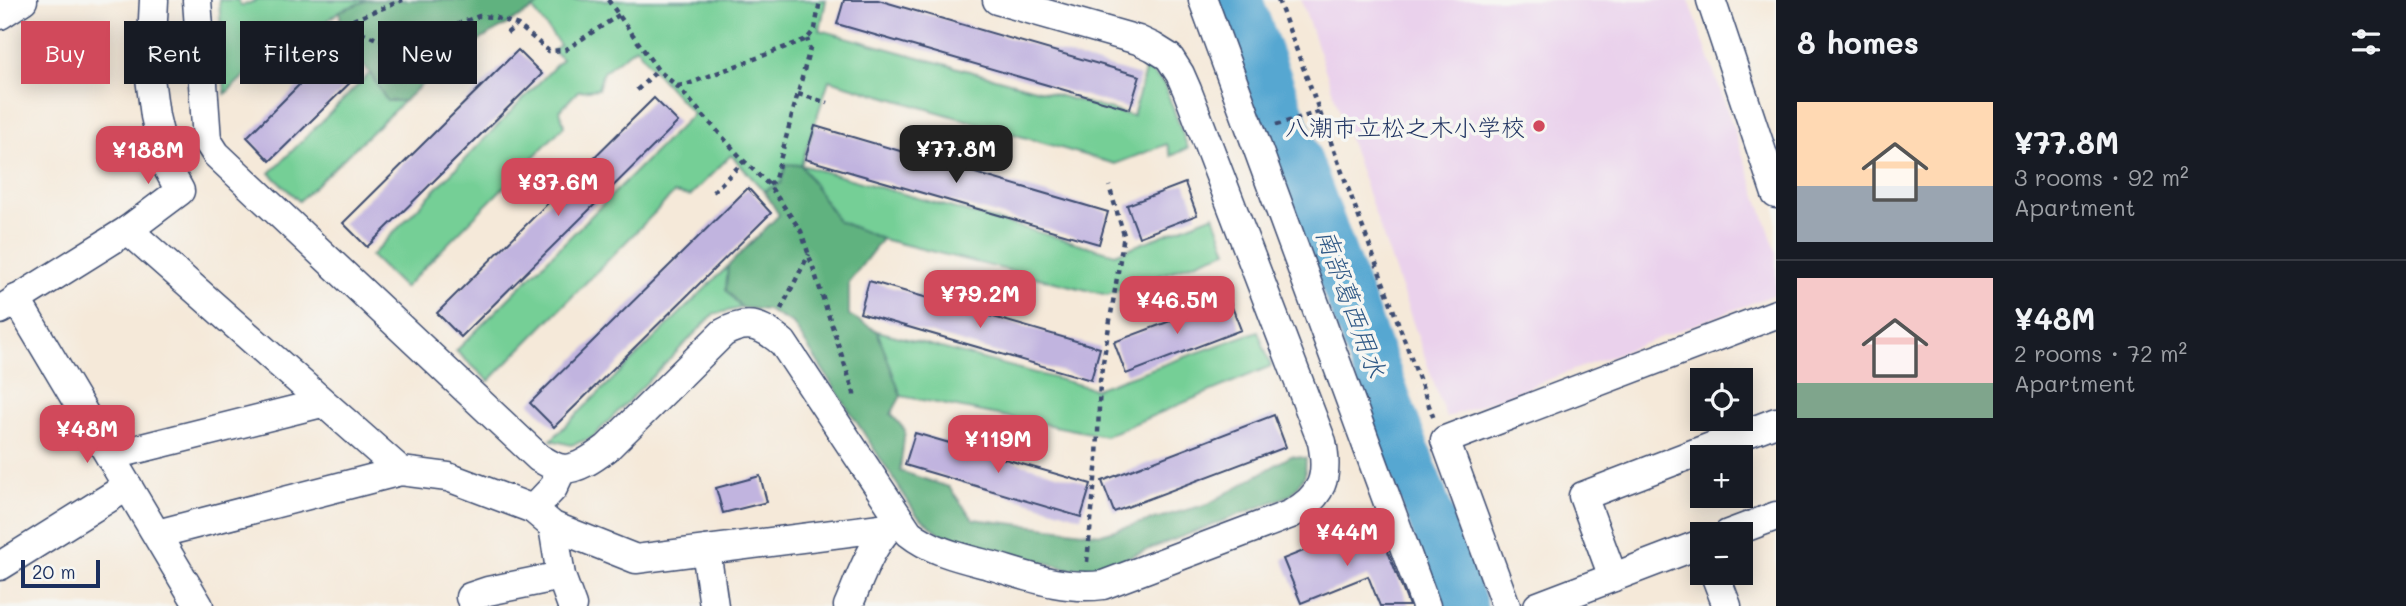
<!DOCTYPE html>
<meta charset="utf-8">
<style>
:root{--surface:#171b24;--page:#242831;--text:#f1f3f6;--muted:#9ea1a6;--line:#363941;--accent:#d1495b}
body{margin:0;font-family:Mali,"Klee One",sans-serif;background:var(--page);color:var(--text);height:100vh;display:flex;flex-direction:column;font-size:26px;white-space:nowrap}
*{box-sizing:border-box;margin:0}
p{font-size:23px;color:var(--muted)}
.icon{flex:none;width:38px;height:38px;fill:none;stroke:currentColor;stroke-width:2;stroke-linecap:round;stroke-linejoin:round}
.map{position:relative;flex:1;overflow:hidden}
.details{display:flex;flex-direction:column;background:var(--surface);width:630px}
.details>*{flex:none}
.top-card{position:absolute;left:21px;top:21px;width:665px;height:63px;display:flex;gap:14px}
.controls{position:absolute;left:1690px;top:368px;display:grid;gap:14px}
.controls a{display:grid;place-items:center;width:63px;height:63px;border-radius:0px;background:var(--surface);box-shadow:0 4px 18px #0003;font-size:35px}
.scale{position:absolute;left:21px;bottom:18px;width:79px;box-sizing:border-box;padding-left:7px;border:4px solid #1b2f5e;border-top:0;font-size:19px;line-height:24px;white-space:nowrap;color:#1b2f5e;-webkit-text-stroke:5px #f6f6f2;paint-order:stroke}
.price{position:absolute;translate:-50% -60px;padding:0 16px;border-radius:14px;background:var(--accent);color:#fff;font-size:23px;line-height:46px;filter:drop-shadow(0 2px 4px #0008)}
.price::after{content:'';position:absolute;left:50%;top:42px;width:21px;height:16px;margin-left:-10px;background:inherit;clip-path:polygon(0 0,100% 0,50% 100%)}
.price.selected{background:#222;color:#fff}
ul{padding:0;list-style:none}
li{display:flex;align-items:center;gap:21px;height:175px;padding:0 21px}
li+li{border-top:2px solid var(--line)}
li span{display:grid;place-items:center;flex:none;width:196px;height:140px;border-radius:0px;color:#555}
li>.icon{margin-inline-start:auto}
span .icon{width:84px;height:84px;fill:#fffc;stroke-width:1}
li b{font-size:30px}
h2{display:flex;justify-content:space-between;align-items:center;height:84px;padding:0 21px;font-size:30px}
.tag{padding:0 24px;border-radius:0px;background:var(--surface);box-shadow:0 4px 18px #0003;font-size:24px;line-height:63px}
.tag.selected{background:var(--accent);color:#fff}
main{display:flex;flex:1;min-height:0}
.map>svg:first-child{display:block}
.built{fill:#ead1ec}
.green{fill:#75cf96;stroke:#487f7a;stroke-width:2}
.forest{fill:#60b27f;stroke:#3e706e;stroke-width:2}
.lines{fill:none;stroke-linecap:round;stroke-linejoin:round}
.river{stroke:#56a7d1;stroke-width:47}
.building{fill:#c1b4df}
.minor-casing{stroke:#3c4b70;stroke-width:31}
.path{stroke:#3c4b70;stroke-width:4.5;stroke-dasharray:5 5;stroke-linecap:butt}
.minor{stroke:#fff;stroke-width:28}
.poi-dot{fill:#d1495b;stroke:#f6f6f2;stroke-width:2.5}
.labels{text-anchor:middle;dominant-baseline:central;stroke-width:7;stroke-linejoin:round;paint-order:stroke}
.poi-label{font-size:24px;fill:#1b2f5e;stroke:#f6f6f2;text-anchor:end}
.water-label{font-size:26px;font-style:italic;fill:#305986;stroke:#f6f6f2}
</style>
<main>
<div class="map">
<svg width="1776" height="606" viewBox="0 0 1776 606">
<rect width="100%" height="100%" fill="#f6f6f2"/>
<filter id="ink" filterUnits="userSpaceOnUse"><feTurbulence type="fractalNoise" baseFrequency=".0143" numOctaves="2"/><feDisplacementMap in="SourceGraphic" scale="14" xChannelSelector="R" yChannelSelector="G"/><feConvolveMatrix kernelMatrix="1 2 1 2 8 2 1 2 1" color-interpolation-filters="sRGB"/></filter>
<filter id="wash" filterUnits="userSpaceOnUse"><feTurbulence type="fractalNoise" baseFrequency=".00686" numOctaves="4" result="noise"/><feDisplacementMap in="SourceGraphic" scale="28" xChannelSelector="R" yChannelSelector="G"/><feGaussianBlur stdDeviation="1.57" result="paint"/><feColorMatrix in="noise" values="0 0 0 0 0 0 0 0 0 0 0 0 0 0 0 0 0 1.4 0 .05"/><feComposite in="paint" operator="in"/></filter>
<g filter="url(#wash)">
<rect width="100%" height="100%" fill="#f5e9d9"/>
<!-- built -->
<polygon class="built" points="1301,0 1689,0 1776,251 1776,294 1446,418"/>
<!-- green -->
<g class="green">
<polygon points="219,0 238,0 241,6 258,0 368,0 340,11 307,36 292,31 225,94"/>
<polygon points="544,0 826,0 820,30 1133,116 1146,67 1164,84 1188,148 1171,156 1167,144 1115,164 829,80 801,165 1115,254 1214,215 1227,251 1107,295 882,239 838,221 801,165 781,183 764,191 731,155 690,196 674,193 489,381 456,351 693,114 657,74 636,47 603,72 598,89 578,91 560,110 564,126 404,288 371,256 562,59 553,51 560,45 533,9"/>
<polygon points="370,73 387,101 404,101 299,201 270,173"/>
<polygon points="728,266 726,290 742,308 714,314 592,438 571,445 551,440"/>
<polygon points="877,331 1095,389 1258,331 1271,366 1105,436 901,396"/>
</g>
<!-- forest -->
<g class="forest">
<polygon points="368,0 544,0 533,9 453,56 404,101 387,101 370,73 340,38 340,11"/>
<polygon points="786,164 801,165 838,221 882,239 849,282 849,315 877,331 901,396 891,414 905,430 900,471 949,487 973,519 1101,534 1208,504 1291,456 1306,458 1305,475 1291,495 1105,566 1069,569 941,534 917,515 793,324 767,310 742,308 726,290 728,266 779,215 764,191 781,183"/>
</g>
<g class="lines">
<!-- river -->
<polyline class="river" points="1239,0 1464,606"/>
</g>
<g id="blocks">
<!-- building -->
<g class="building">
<polygon points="844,0 878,0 1140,76 1130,109 837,24"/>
<polygon points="336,48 361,72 270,161 247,137"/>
<polygon points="518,50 542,74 367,247 343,223"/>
<polygon points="654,98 678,122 461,337 437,313"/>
<polygon points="815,126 1108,212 1099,244 805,159"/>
<polygon points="1185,183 1197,215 1139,237 1127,205"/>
<polygon points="748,188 771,213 554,427 530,403"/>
<polygon points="869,281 1100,348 1091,380 860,313"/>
<polygon points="1229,299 1241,330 1126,374 1114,342"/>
<polygon points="1274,415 1286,447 1114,512 1102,481"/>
<polygon points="915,433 1091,484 1081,517 905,465"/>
<polygon points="760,476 767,502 723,513 716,488"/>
<polygon points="1367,526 1373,540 1382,536 1409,606 1380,606 1368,576 1301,603 1283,559"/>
</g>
</g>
</g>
<g filter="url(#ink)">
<use href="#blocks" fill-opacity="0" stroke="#3c4b70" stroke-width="2"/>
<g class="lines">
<defs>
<g id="minor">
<path d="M 197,0 L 207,140 L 216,154 L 539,458 C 545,461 553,467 560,468 C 575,472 595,457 607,448 L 723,333 C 748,319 762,325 783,343 L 909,533 C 933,552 963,558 993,566 C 1030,577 1064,590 1103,585 L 1291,514 C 1323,496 1329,477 1322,442 L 1187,90 L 1180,74 L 1169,57 L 1153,47 L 1138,40 L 997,0"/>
<polyline points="1203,0 1426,606"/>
<polyline points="1711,0 1776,194"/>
<polyline points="0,15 23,0"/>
<polyline points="128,230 401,471"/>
<polyline points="16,299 199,606"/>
<polyline points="0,310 128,230 180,191 167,167 155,116 150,78 154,0"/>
<polyline points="110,456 322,403"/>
<polyline points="562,469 553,488 533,509 553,526 636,559 888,527"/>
<polyline points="553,526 561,576 572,606"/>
<polyline points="157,534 401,471 448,477 533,509"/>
<polyline points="1728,534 1776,516"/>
<polyline points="706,550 714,606"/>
<polyline points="0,566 128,486"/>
<polyline points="1714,572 1727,606"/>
<polyline points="1613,577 1583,496 1776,422"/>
<polyline points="470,597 488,591 561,576"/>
<path d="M 848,606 C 859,581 874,535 898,521"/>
<polyline points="1506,606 1445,440 1776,314"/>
<polyline points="1538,606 1703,543"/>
</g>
</defs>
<!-- minor casing -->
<use href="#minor" class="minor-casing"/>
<!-- path -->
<g class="path">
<polyline points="608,0 658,70 677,86 744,161 769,185 801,231 854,393 854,399"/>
<polyline points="1278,0 1434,419"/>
<polyline points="343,24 379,40 419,39 479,16 494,17 518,25 549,51 565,50 619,15"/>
<polyline points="507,33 517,25"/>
<polyline points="327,35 343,24 403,0"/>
<polyline points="678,86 688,84 807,39 815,29 820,0"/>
<polyline points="637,90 658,70"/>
<polyline points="798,94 828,103"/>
<polyline points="1276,125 1319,112"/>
<polyline points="769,185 775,179 810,48 807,39"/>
<polyline points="713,192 744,161"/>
<polyline points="781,309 809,254"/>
<polyline points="1087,562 1097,459 1100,381 1124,235 1109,186"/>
</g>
<!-- minor -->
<use href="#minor" class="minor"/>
</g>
</g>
<!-- markers -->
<circle class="poi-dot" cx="1539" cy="126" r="7"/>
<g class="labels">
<!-- poi labels -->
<g class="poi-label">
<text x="1525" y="126">八潮市立松之木小学校</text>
</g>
<!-- water labels -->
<g class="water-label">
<text transform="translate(1352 303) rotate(70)">南部葛西用水</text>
</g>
</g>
</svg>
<div class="controls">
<a><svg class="icon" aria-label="locate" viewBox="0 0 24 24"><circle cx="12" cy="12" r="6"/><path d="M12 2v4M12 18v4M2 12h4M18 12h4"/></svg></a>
<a>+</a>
<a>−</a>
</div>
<div class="scale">20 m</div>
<b class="price selected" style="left:956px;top:185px">¥77.8M</b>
<b class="price" style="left:148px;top:186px">¥188M</b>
<b class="price" style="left:558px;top:218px">¥37.6M</b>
<b class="price" style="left:980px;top:330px">¥79.2M</b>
<b class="price" style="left:1177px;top:336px">¥46.5M</b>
<b class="price" style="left:87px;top:465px">¥48M</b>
<b class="price" style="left:998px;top:475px">¥119M</b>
<b class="price" style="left:1347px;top:568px">¥44M</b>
<div class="top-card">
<a class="tag selected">Buy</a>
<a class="tag">Rent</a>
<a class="tag">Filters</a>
<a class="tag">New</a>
</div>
</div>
<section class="details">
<h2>8 homes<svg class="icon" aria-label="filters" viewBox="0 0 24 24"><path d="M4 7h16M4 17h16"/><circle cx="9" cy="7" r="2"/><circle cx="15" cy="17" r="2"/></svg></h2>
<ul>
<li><span style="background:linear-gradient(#ffd9b3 60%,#9aa5b1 0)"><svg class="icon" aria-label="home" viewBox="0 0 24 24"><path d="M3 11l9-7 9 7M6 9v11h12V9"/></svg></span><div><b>¥77.8M</b><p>3 rooms · 92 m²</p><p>Apartment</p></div></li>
<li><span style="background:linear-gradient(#f6c9c9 75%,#7fa58c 0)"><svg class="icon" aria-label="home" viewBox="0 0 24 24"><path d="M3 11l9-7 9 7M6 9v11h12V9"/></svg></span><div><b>¥48M</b><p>2 rooms · 72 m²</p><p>Apartment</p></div></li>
</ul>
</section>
</main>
